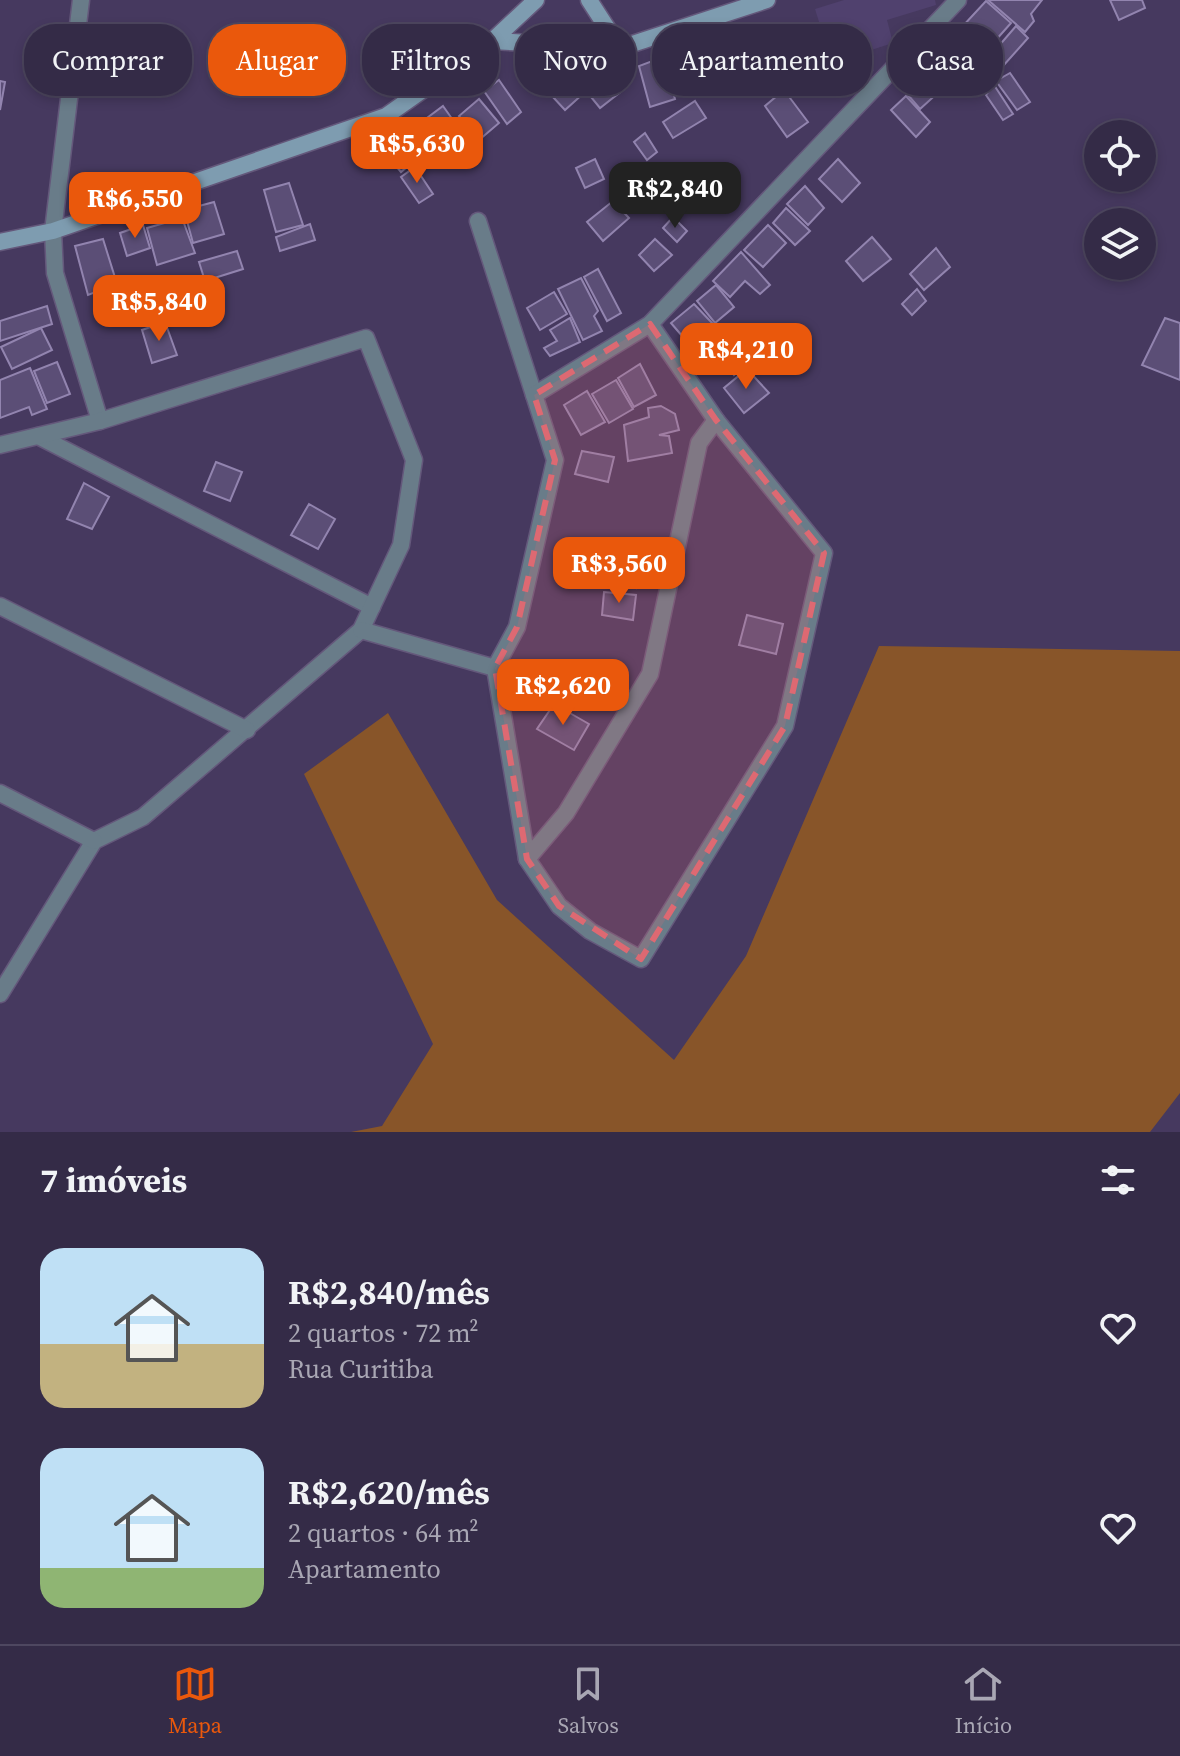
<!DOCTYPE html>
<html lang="pt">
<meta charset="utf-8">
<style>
:root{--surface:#342b47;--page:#3f3752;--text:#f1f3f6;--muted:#a9a7b4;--line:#4e4760;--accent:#ea580c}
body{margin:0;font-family:"Source Serif 4",serif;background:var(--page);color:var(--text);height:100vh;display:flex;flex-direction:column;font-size:30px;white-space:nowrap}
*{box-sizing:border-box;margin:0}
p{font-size:26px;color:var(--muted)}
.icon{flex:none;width:44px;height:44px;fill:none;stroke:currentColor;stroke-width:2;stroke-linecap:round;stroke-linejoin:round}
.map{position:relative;height:1132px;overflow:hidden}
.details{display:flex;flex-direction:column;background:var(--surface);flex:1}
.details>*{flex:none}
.banner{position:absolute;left:24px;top:24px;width:1132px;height:72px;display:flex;gap:16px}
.tools{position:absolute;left:1084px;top:120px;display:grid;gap:16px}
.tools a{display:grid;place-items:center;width:72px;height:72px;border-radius:50%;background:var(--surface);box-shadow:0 4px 12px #0003,0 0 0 2px var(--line);font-size:40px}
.price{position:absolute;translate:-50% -68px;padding:0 18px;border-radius:16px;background:var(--accent);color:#fff;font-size:26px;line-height:52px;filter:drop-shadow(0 2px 4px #0008)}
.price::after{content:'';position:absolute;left:50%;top:48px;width:24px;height:18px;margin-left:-12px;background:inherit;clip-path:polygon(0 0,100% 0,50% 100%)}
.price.active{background:#222;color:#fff}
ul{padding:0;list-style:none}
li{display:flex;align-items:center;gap:24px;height:200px;padding:0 40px}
li span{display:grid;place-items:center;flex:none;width:224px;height:160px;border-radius:24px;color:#555}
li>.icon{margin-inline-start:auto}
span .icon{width:96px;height:96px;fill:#fffc;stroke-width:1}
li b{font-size:34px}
h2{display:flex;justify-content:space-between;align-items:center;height:96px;padding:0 40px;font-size:34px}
.chip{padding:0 28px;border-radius:32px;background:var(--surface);box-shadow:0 4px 12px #0003,0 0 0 2px var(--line);font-size:28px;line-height:72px}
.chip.active{background:var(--accent);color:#fff}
.tabs{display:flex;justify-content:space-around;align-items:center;height:112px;border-top:2px solid var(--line);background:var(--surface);font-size:22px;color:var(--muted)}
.tabs a{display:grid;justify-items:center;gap:4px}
.tabs .active{color:var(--accent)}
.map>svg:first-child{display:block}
.built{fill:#50416e}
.green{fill:#885529}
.building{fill:#5b4e76;stroke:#9284af;stroke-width:2}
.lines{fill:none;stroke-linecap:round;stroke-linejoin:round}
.street-casing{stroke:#64587b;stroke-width:19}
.secondary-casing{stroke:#64587b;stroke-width:19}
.street{stroke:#697c89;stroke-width:16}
.secondary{stroke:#7e9cb0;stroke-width:16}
.marked{fill:#dd6972;fill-opacity:0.2;stroke:#dd6972;stroke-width:6;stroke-dasharray:16 10;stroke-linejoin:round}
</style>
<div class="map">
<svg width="1180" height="1132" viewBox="0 0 1180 1132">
<rect width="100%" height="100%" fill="#46395f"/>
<!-- built -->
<polygon class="built" points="844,0 935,0 936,5 887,20 893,43 868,51 874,71 838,83 815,9"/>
<!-- green -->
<polygon class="green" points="879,646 1180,651 1180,1093 1150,1132 351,1132 382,1126 433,1044 304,774 388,713 497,900 674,1060 746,956"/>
<!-- building -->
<g class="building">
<polygon points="988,0 1042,0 1031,14 1034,21 1025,32"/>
<polygon points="1110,0 1142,0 1145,8 1119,20"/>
<polygon points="986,1 1011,23 987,50 962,27"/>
<polygon points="1016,26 1028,38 1003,66 991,55"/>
<polygon points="747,29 753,41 714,61 708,48"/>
<polygon points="701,44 710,72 692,79 683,49"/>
<polygon points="749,48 755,63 733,73 726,58"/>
<polygon points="663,57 675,99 650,107 639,66"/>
<polygon points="558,64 584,93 565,110 539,82"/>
<polygon points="605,67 623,90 600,108 582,86"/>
<polygon points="923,69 941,90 920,109 902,88"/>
<polygon points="1010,73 1030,102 1017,110 996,81"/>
<polygon points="499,80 521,112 507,124 484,91"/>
<polygon points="0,81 5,82 0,110"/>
<polygon points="994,85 1013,114 1003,120 986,95"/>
<polygon points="784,90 808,122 787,137 765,106"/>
<polygon points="906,96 930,122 916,137 891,110"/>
<polygon points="479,99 499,123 479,140 459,116"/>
<polygon points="695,101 706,118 673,138 663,122"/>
<polygon points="443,106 462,133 438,150 419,124"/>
<polygon points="412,129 428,149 401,172 384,152"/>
<polygon points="645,133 657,152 647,160 634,142"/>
<polygon points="595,159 604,179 585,188 576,168"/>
<polygon points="838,159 860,183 842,202 819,179"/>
<polygon points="683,164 702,187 690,196 672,173"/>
<polygon points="415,167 433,194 419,203 401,177"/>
<polygon points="289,183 303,225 276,232 264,190"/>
<polygon points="805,186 824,208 808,225 787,204"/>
<polygon points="613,201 629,218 603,241 587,222"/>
<polygon points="214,202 224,234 193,243 184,210"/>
<polygon points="786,208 810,231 795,245 773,223"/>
<polygon points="673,217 687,231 677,242 663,228"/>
<polygon points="182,218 195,253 157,265 147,228"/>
<polygon points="310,224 315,240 280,251 276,237"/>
<polygon points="143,225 150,248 127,256 120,233"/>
<polygon points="768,225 786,243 763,267 744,250"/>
<polygon points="872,237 891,259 863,281 846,261"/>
<polygon points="103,239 117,284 88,295 75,246"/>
<polygon points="655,239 672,255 654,271 639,255"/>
<polygon points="936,248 950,267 924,290 910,274"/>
<polygon points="237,251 243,269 205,281 199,262"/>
<polygon points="741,252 770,285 760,294 745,281 730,297 713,281"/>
<polygon points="598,269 621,313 607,321 584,277"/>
<polygon points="581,278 598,311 594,316 602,331 583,340 558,289"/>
<polygon points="716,285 734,307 715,323 697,301"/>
<polygon points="917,289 926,301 912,315 902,304"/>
<polygon points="554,292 567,314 540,330 527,308"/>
<polygon points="694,304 713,324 689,344 671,323"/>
<polygon points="47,306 52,324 0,341 0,321"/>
<polygon points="570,318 580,342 550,356 544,348 557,341 550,330"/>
<polygon points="1165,318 1180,323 1180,380 1142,365"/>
<polygon points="165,322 177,355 152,363 142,330"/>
<polygon points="41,328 52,350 12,369 1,347"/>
<polygon points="733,348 747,364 734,375 720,359"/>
<polygon points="57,362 70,394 47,403 34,371"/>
<polygon points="640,364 656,395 634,407 618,378"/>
<polygon points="30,368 47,409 32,415 29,407 0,418 0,380"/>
<polygon points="747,369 769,393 744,413 724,388"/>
<polygon points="616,380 633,409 609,423 592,394"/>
<polygon points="587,391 605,422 581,435 564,405"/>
<polygon points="661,406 675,414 679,430 659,435 669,436 672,453 628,461 624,425 649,417 648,408"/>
<polygon points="582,451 614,457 608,482 575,474"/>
<polygon points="216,462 242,472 230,501 204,491"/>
<polygon points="84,483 109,497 92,529 67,519"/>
<polygon points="309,504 335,519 318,549 291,535"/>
<polygon points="614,561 643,566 636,588 608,581"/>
<polygon points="604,592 636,595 633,620 602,615"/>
<polygon points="747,615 783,624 776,654 739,645"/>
<polygon points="554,704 589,724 574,750 537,729"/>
</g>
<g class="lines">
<defs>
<g id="street">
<polyline points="81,0 53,231 55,273 100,421"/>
<polyline points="478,221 555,460 517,627 495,668 527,859 559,906 590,931 641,959 785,726 824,553 716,420 650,324"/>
<polyline points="534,395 650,324 958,0"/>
<polyline points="38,436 372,607"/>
<polyline points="0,445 100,421 366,338 414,460 401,545 361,630 143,817 94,841 0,994"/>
<polyline points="0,606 247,730"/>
<polyline points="361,630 495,668"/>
<polyline points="0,793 94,841"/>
<polyline points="527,859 566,813 650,674 699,443 716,420"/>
</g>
<g id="secondary">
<polyline points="589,0 620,48"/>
<polyline points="492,41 620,48 767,0"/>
<polyline points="0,242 53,231 386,116 492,41 536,0"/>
</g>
</defs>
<!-- street casing -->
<use href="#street" class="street-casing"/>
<!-- secondary casing -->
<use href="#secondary" class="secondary-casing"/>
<!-- street -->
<use href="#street" class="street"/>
<!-- secondary -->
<use href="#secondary" class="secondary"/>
</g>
<!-- marked area -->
<path class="marked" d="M 650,324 L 716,420 L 824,553 L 785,726 L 641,959 L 559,906 L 527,859 L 495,668 L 517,627 L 555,460 L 534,395 Z"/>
</svg>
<div class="tools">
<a><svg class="icon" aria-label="locate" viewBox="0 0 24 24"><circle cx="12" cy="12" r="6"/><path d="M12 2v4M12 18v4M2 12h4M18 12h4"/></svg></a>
<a><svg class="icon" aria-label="layers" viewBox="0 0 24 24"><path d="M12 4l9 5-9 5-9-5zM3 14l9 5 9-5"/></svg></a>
</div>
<b class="price" style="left:417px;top:185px">R$5,630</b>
<b class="price active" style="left:675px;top:230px">R$2,840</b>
<b class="price" style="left:135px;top:240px">R$6,550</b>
<b class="price" style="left:159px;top:343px">R$5,840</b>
<b class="price" style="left:746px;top:391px">R$4,210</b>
<b class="price" style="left:619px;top:605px">R$3,560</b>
<b class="price" style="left:563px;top:727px">R$2,620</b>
<div class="banner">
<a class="chip">Comprar</a>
<a class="chip active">Alugar</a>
<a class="chip">Filtros</a>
<a class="chip">Novo</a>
<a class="chip">Apartamento</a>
<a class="chip">Casa</a>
</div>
</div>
<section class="details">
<h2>7 imóveis<svg class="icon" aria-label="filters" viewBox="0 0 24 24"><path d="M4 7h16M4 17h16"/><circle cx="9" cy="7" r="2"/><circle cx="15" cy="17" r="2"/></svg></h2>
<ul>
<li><span style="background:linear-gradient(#bfe0f5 60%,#c2b280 0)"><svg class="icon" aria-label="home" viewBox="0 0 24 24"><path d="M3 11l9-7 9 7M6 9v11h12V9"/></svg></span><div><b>R$2,840/mês</b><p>2 quartos · 72 m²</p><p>Rua Curitiba</p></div><svg class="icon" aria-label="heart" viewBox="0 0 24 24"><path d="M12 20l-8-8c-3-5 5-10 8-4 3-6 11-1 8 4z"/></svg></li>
<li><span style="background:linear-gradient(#bfe0f5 75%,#8fb573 0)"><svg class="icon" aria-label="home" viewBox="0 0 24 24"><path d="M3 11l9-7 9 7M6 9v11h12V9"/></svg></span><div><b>R$2,620/mês</b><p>2 quartos · 64 m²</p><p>Apartamento</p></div><svg class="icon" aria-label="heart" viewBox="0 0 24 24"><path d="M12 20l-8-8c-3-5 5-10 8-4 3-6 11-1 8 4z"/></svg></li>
</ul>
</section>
<nav class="tabs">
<a class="active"><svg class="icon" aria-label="map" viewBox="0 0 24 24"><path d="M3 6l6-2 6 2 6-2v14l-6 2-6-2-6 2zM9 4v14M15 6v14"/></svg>Mapa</a>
<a><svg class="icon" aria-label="saved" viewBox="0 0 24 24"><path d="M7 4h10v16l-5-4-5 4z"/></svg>Salvos</a>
<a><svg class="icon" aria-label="home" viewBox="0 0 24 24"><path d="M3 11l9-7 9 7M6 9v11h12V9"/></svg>Início</a>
</nav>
